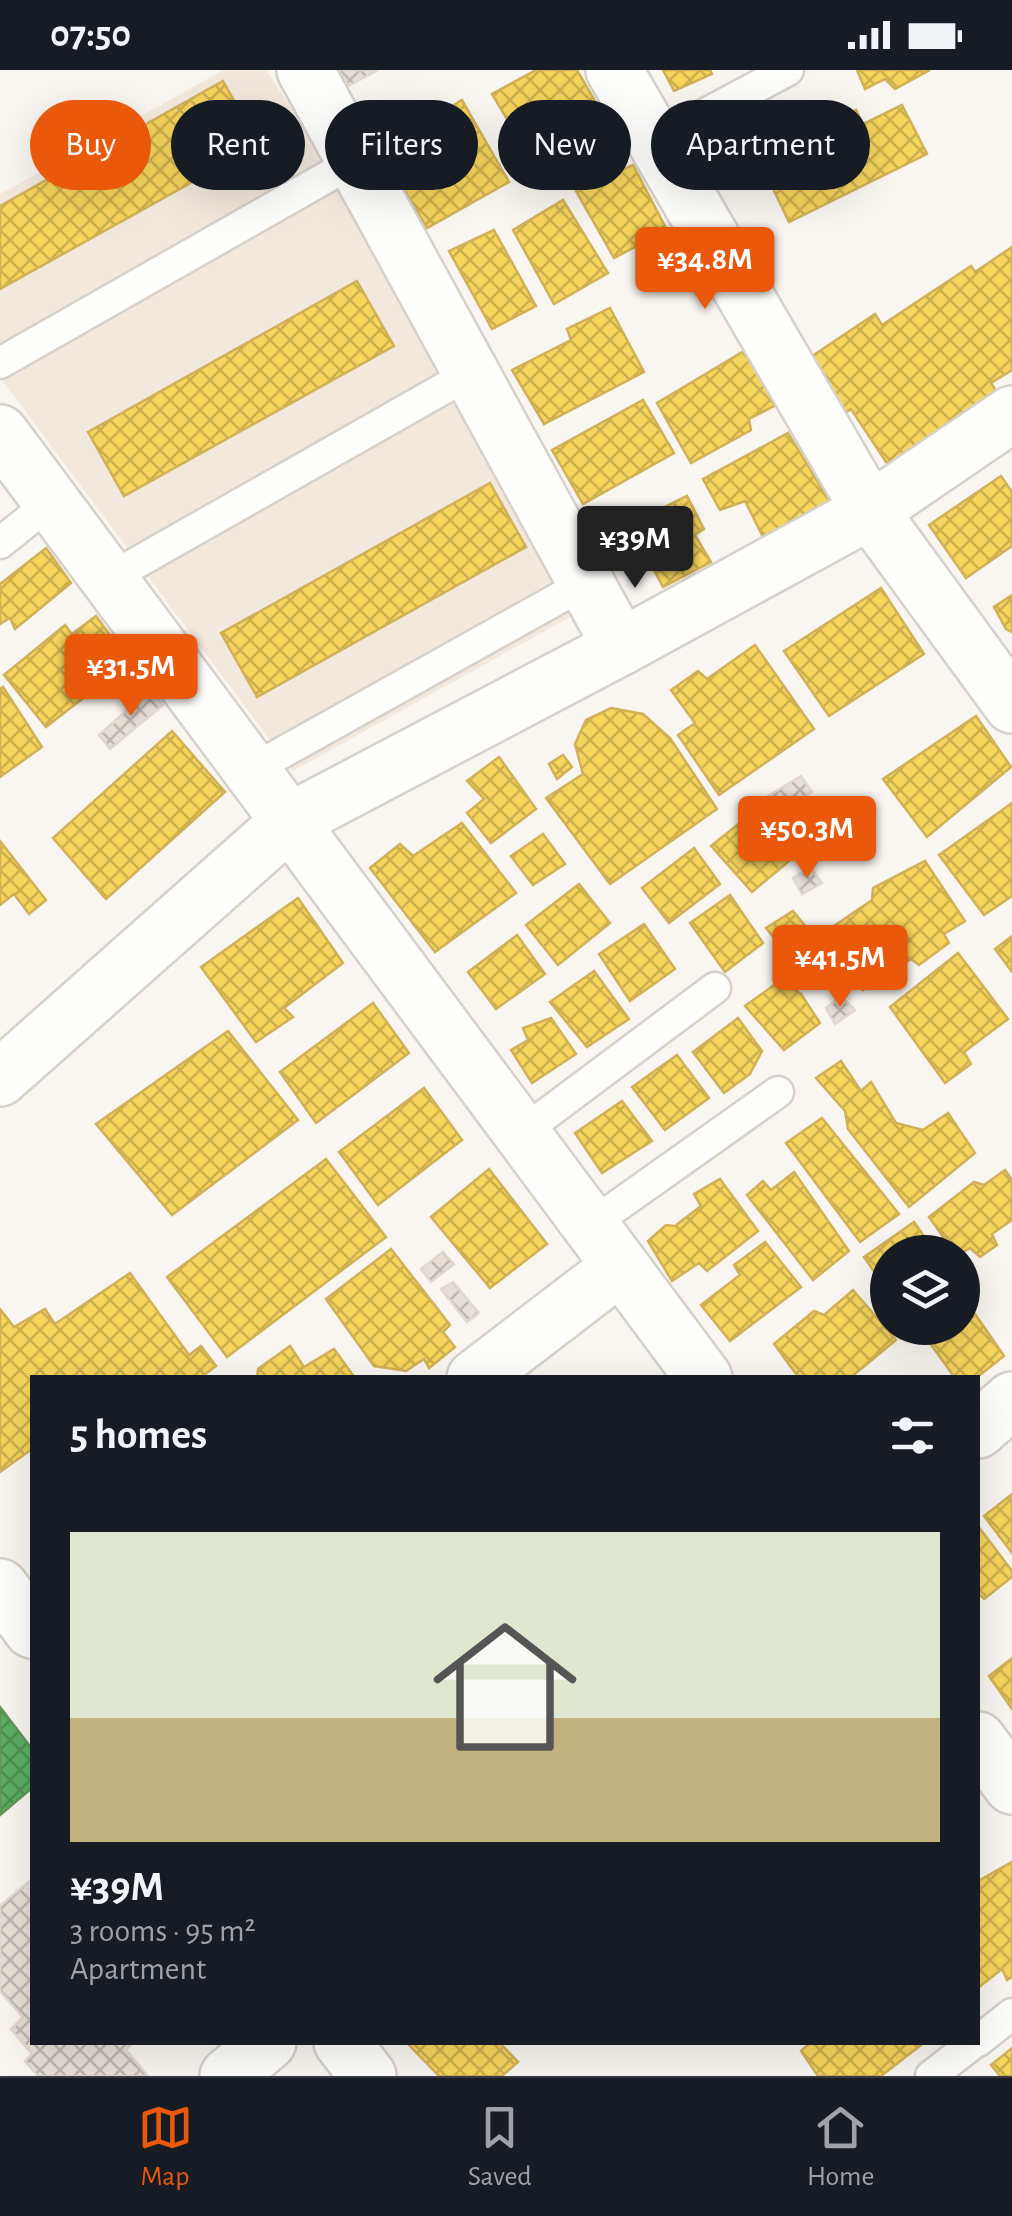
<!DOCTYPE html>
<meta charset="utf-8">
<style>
:root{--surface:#171b24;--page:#242831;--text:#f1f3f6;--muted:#9ea1a6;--line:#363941;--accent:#ea580c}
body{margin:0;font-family:"Alegreya Sans",sans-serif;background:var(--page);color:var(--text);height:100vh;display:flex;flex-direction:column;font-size:38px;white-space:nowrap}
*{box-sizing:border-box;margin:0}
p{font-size:32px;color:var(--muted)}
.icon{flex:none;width:55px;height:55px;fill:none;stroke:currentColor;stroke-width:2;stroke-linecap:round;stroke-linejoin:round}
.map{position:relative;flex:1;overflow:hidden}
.details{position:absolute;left:30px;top:1305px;width:950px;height:670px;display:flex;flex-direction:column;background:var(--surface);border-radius:0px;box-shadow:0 10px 40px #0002}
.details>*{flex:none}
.hud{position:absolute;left:30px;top:30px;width:952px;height:90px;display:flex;gap:20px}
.fabs{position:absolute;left:870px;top:1165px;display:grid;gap:20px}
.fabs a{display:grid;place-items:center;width:110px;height:110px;border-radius:50%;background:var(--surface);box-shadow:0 10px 40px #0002;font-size:50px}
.price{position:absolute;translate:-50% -85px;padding:0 22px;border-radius:10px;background:var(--accent);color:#fff;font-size:32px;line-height:65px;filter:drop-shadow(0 2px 5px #0008)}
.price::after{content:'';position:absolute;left:50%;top:60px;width:30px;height:22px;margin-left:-15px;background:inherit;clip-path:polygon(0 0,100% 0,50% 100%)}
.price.current{background:#222;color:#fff}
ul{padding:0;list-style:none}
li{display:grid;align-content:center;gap:20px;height:530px;padding:0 40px}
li+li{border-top:2px solid var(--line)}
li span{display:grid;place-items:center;height:310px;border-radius:0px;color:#555}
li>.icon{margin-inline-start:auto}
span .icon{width:180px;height:180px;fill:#fffc;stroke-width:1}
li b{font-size:42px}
h2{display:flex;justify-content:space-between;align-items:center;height:120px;padding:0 40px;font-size:42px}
.chip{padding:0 35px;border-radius:45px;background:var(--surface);box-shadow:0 10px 40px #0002;font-size:35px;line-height:90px}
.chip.current{background:var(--accent);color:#fff}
.status{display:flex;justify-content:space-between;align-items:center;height:70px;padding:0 50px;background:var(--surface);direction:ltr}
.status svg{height:28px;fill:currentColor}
.dock{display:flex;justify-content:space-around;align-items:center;height:140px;border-top:2px solid var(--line);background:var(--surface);font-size:28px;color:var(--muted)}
.dock a{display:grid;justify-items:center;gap:5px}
.dock .current{color:var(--accent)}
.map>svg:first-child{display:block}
.residential{fill:#f2e8de}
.homes{fill:url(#homes-cross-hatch);stroke:#d1b158;stroke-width:2.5}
.public{fill:url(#public-cross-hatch);stroke:#64955b;stroke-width:2.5}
.building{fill:url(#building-cross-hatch);stroke:#e2d8d2;stroke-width:2.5}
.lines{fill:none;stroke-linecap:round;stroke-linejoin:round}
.lane-casing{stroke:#d7d1cb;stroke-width:35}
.street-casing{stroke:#d7d1cb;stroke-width:60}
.lane{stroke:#fefefd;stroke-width:30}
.street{stroke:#fefefd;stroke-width:55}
</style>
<div class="status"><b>07:50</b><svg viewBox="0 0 49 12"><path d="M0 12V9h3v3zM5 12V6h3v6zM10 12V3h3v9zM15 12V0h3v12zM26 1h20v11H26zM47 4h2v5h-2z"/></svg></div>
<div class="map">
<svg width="1012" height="2006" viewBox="0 0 1012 2006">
<defs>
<pattern id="homes-cross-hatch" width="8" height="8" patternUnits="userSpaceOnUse" patternTransform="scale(2.5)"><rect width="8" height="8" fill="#f6d55c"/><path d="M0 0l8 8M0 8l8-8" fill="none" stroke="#ccb04e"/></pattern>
<pattern id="public-cross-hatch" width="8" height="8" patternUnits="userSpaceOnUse" patternTransform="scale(2.5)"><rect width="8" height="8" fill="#5aae61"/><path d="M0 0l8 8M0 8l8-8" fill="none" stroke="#4f9152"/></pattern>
<pattern id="building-cross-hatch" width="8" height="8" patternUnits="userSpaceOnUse" patternTransform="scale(2.5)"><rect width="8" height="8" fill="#e6ded7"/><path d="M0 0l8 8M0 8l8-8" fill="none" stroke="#bfb7b1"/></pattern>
</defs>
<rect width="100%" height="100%" fill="#f9f5f0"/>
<!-- residential -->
<polygon class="residential" points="224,0 266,0 312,69 579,542 293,701 0,307 0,124"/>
<!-- homes -->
<g class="homes">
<polygon points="536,0 577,0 595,31 580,39 585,52 527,83 492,24"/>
<polygon points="663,0 710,0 712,4 674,21"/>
<polygon points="857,0 930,0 895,19 885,9 865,19"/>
<polygon points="223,11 259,75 0,219 0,136"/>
<polygon points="462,30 509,112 427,158 380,79"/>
<polygon points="902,35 927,84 789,152 765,102 795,87 789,72 856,40 863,54"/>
<polygon points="758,45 777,82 707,118 688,80"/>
<polygon points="633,95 667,160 614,188 576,121"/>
<polygon points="563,130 608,203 554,234 513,160"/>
<polygon points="494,160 536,236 492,259 449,181"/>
<polygon points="1012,177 1012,300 991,313 998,324 894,404 851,339 842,345 806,290 875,244 882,255 971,196 975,202"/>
<polygon points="357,211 394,276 124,426 88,362"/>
<polygon points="610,238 644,302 544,354 512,300 571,270 567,259"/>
<polygon points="744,281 776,335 749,349 751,360 691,393 657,333"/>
<polygon points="643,330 674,383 583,434 552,380"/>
<polygon points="788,363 830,432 764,469 745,431 720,440 703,409"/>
<polygon points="1001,406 1012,422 1012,476 966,508 929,455"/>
<polygon points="490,413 526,477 257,627 221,563"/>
<polygon points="687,426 704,459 695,465 711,492 663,517 630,454"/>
<polygon points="46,478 71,513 15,559 10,548 0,554 0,514"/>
<polygon points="881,518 924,584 829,646 784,581"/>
<polygon points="1012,525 1012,562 1006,559 994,537"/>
<polygon points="96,546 120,579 108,590 118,601 46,657 4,605 65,555 72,564"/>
<polygon points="755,575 814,659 719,725 678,665 695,653 671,620 698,601 707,609"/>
<polygon points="3,617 42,677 0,707 0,619"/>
<polygon points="611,638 643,644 670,668 717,739 610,814 546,728 583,704 575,674 586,650"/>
<polygon points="976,646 1011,697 927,767 883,709"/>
<polygon points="172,661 225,722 106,829 53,768"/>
<polygon points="563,685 572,697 557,709 549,694"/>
<polygon points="499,687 536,739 491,773 467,743 484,729 467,711"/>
<polygon points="1012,733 1012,826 984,845 939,785"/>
<polygon points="751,744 789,791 752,822 711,776"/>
<polygon points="462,753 516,823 435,882 370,798 400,774 413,786"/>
<polygon points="543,764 565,794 533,815 511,786"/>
<polygon points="0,771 46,830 29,844 14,824 0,835"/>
<polygon points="694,778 720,814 669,853 642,818"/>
<polygon points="925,791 965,851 944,864 949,873 919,895 911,889 863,920 825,862 872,830 873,818"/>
<polygon points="579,814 610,853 558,895 526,855"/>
<polygon points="730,825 763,873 725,902 690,853"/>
<polygon points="298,828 343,893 284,938 293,947 256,972 201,897"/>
<polygon points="793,841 838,896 815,917 766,858"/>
<polygon points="644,854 675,899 630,931 599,884"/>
<polygon points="517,865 545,904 496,939 468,902"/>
<polygon points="1012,866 1012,902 995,879"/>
<polygon points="958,883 1008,949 964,982 971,994 945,1013 890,937"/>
<polygon points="594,901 629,949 587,977 550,932"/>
<polygon points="781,910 801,924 820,953 784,980 745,936"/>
<polygon points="373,933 409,983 316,1053 280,1002"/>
<polygon points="551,948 576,984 532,1013 511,980 528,970 523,958"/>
<polygon points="738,948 762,981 750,1004 724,1023 693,982"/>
<polygon points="228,961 298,1050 172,1145 96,1054"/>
<polygon points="677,985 709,1028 665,1060 632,1017"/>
<polygon points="841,991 861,1021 871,1012 896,1053 923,1060 948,1043 975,1083 909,1137 848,1059 845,1041 816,1008"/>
<polygon points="424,1018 462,1070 378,1135 339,1082"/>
<polygon points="622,1031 652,1071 602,1103 575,1063"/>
<polygon points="822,1048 899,1144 860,1172 786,1073"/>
<polygon points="326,1089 386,1167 227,1287 167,1207"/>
<polygon points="489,1099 547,1174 490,1218 431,1147"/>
<polygon points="1005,1100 1012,1110 1012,1150 992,1164 997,1175 980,1187 970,1178 962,1183 954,1182 929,1147 974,1112 984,1115"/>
<polygon points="794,1102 849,1181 813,1210 747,1125 763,1111 771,1120"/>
<polygon points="720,1109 758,1161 707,1201 699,1193 672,1211 648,1171 666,1155 675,1156 701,1136 694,1124"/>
<polygon points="914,1152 935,1182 888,1182 888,1222 864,1187"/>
<polygon points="765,1172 801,1217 730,1271 701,1235 740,1205 734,1195"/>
<polygon points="391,1179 450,1255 443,1262 455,1277 429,1298 424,1289 406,1301 374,1296 326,1229"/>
<polygon points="130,1203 189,1285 201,1276 216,1296 200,1308 32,1308 32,1379 0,1402 0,1239 14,1257 45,1239 55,1254"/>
<polygon points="853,1220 896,1270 850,1308 799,1308 774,1274 814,1241 824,1245"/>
<polygon points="962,1225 1004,1286 976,1308 955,1308 919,1258 962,1258"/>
<polygon points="290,1276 304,1297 334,1279 355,1308 257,1308 258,1299"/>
<polygon points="1012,1424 1012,1483 984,1446"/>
<polygon points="978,1456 1012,1501 1012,1507 984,1529 978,1523"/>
<polygon points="1012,1588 1012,1639 989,1606"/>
<polygon points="1012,1792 1012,1907 1007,1910 1002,1899 978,1918 978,1823 981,1821 978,1811"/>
<polygon points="410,1972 499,1972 518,1992 502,2006 439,2006 408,1974"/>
<polygon points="811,1972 925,1972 881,2006 818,2006 801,1981"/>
<polygon points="1012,1978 1012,2006 1000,2006 991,1995"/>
</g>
<!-- public -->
<polygon class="public" points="0,1637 32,1679 32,1718 0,1745"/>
<!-- building -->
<g class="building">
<polygon points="338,0 378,0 348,16"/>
<polygon points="151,619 163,635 110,679 99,665"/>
<polygon points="801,706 812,722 780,742 768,726"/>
<polygon points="810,797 822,813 802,824 793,808"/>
<polygon points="841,926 855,940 835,954 826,938"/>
<polygon points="443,1182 454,1194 431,1212 421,1199"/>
<polygon points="453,1212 479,1243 467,1252 441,1219"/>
<polygon points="32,1809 32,1972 133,1972 126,1980 148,2006 38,2006 25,1991 32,1984 11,1959 23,1947 0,1921 0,1836"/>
</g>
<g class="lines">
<defs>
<g id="lane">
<polyline points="655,71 788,0"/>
<polyline points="0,293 355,91"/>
<polyline points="0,473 51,432"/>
<polyline points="108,509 471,303"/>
<polyline points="251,700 586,513"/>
<polyline points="521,1063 715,918"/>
<polyline points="589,1156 778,1022"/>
<polyline points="978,1971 1012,1944"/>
<polyline points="931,2006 975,1972"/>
</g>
<g id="street">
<polyline points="305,0 621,577"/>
<polyline points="614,0 870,441 1012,635"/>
<polyline points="0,363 704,1308"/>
<polyline points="0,1008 290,751 621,577 870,441 1012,344"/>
<polyline points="475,1308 620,1197"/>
<polyline points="978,1360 1012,1330"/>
<polyline points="0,1517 32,1560"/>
<polyline points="978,1670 1012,1716"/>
<polyline points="342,1972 368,2006"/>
<polyline points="228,2006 268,1972"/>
</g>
</defs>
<!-- lane casing -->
<use href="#lane" class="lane-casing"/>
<!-- street casing -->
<use href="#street" class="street-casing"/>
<!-- lane -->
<use href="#lane" class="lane"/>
<!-- street -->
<use href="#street" class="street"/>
</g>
</svg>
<div class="fabs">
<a><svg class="icon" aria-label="layers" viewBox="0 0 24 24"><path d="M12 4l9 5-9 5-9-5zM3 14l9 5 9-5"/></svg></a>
</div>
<b class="price" style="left:705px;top:242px">¥34.8M</b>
<b class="price current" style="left:635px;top:521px">¥39M</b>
<b class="price" style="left:131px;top:649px">¥31.5M</b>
<b class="price" style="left:807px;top:811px">¥50.3M</b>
<b class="price" style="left:840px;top:940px">¥41.5M</b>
<div class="hud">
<a class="chip current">Buy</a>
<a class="chip">Rent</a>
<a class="chip">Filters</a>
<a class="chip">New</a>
<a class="chip">Apartment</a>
</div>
<section class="details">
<h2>5 homes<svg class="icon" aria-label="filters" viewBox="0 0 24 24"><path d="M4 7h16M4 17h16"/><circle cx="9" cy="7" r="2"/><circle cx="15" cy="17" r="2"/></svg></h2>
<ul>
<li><span style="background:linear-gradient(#dfe7d0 60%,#c2b280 0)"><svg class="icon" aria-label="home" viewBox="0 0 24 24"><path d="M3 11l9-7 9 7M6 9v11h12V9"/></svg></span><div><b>¥39M</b><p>3 rooms · 95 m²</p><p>Apartment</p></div></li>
</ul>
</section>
</div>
<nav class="dock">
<a class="current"><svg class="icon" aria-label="map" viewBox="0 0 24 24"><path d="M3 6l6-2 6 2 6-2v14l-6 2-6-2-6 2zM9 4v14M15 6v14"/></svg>Map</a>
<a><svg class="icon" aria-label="saved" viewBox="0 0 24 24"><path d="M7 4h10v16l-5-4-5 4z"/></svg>Saved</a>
<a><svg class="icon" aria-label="home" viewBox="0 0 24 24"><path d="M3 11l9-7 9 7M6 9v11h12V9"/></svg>Home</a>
</nav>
